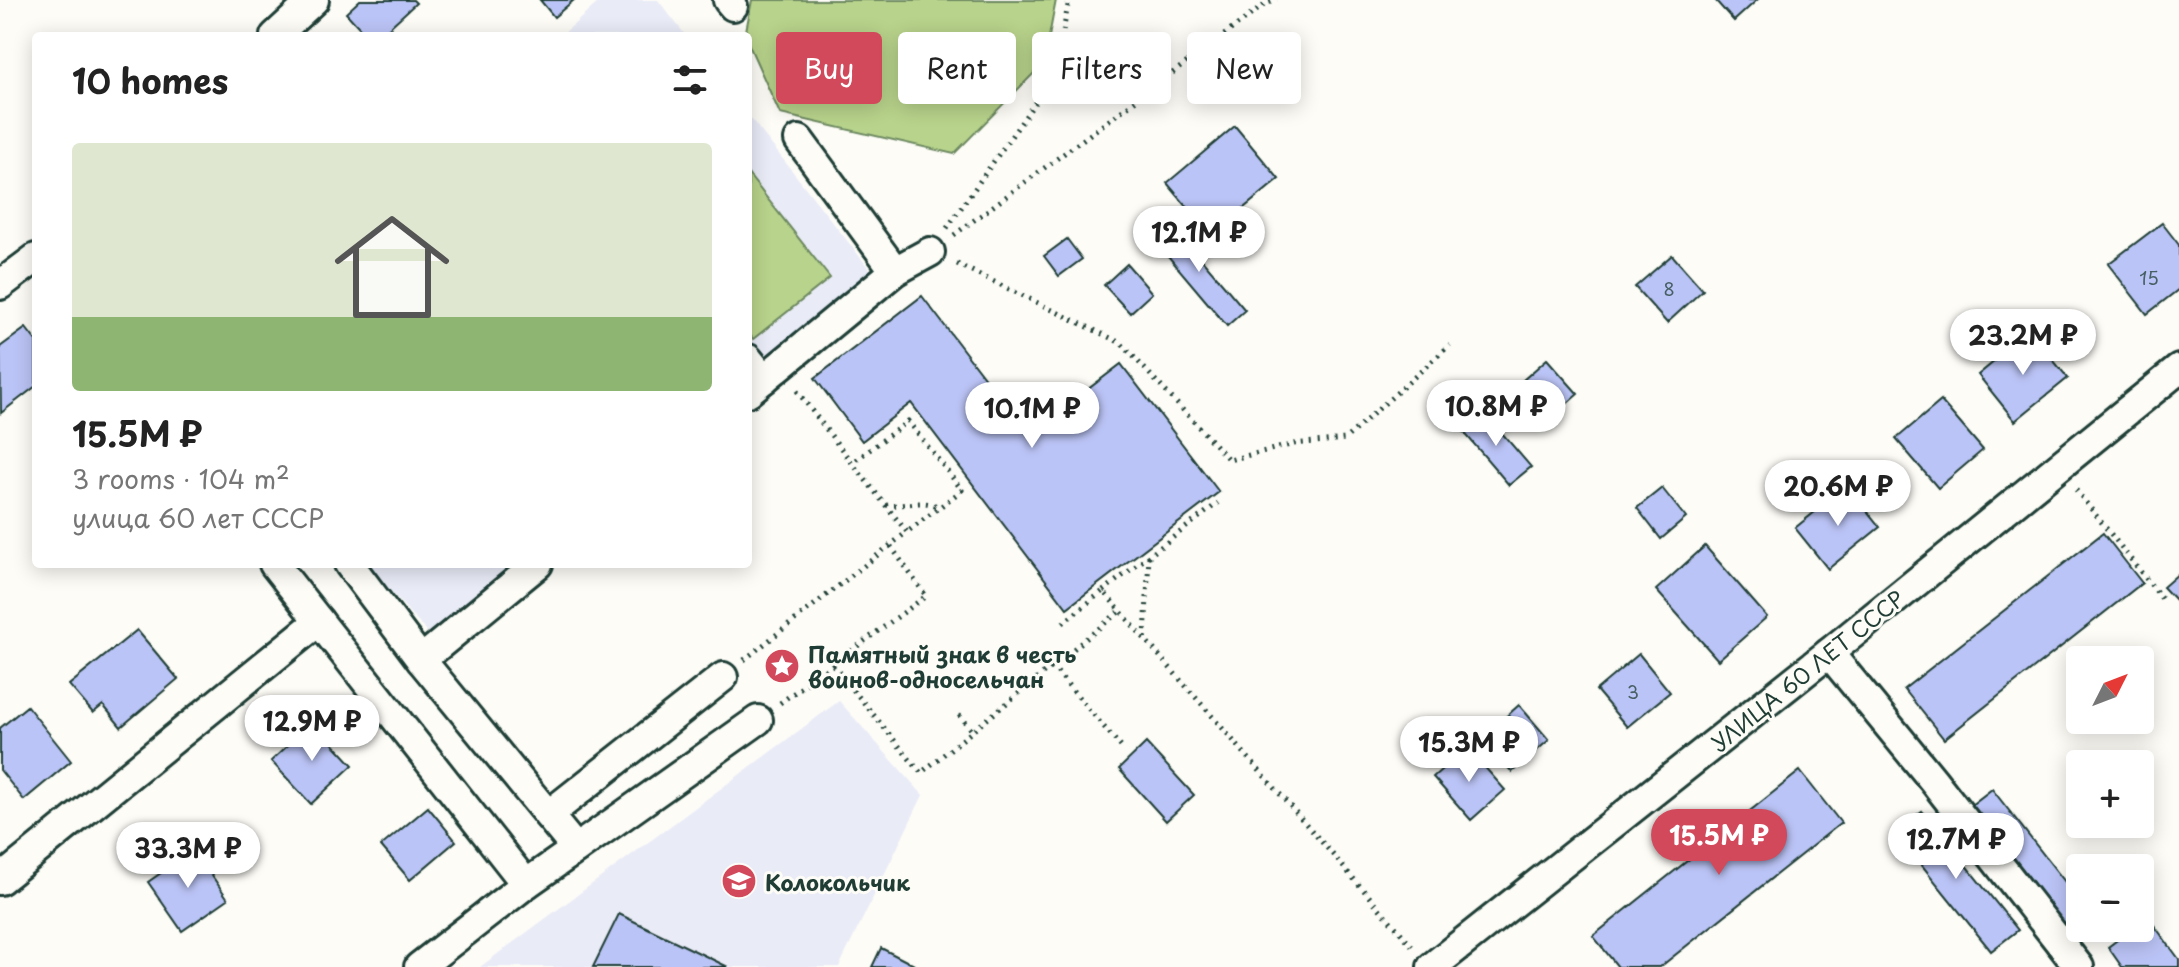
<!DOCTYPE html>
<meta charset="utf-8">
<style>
:root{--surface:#fff;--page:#f6f6f6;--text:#222;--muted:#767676;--accent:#d1495b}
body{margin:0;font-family:"Playpen Sans",sans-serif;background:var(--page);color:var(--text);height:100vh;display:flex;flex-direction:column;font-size:30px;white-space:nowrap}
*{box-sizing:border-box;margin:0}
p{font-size:26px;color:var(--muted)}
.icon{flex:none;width:44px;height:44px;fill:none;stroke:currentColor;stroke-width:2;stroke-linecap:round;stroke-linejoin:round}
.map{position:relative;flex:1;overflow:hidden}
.side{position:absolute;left:32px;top:32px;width:720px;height:536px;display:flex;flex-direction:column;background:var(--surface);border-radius:8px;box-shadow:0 4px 20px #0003}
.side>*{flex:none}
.hud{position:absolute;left:776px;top:32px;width:760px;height:72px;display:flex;gap:16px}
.needle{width:52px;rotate:48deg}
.tools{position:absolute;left:2066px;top:646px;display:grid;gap:16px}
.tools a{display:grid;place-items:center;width:88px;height:88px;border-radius:8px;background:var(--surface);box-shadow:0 4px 20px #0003;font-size:40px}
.price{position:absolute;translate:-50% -68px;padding:0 18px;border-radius:28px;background:#fff;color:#222;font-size:26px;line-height:52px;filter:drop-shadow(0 2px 4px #0008)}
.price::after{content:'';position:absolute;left:50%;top:48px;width:24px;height:18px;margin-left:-12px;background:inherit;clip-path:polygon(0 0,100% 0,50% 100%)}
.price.current{background:var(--accent);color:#fff}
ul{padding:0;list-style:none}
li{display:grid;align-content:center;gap:16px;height:424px;padding:0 40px}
li span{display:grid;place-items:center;height:248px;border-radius:8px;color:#555}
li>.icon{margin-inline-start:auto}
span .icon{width:144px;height:144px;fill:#fffc;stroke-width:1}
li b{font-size:34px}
h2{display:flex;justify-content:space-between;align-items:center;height:96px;padding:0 40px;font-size:34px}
.chip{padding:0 28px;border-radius:8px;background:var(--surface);box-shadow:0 4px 20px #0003;font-size:28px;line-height:72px}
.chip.current{background:var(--accent);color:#fff}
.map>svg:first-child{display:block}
.built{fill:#e9ebf7}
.green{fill:#b8d38b;stroke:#6c8860;stroke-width:2}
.building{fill:#bbc4f6;stroke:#1f3d34;stroke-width:2}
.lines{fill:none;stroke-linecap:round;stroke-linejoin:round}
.minor-casing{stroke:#1f3d34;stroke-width:34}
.path{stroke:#1f3d34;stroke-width:5;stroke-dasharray:2 6;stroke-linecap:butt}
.minor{stroke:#fdfcf7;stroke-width:28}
.labels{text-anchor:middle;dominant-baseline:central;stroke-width:6;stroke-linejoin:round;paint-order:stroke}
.number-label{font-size:18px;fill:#465f64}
.poi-label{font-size:22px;font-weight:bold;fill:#1f3d34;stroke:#fdfcf7;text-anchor:start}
.street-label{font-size:22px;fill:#1f3d34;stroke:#fdfcf7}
</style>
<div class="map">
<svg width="2179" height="967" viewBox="0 0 2179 967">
<rect width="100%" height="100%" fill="#fdfcf7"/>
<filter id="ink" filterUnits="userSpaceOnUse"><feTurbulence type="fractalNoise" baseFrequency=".0125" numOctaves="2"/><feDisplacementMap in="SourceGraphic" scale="16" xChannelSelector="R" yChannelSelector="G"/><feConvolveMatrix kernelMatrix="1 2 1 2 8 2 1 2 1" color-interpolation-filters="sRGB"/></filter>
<g filter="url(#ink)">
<!-- built -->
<g class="built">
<polygon points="601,0 658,0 686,36 561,36"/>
<polygon points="748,115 871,271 748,373"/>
<polygon points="367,564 518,564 431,637"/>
<polygon points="839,701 923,795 839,967 480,967"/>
</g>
<!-- green -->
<g class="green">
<polygon points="752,0 1056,0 1044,63 954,154 780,114 748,43 748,36 745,36"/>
<polygon points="748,174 830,278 753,339 748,332"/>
</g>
<!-- building -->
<g class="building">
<polygon points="360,0 413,0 416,3 380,36 367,36 346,13"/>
<polygon points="540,0 574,0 554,17"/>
<polygon points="1715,0 1757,0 1734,21"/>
<polygon points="1235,126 1279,179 1211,235 1167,183"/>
<polygon points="1170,222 1245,310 1227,326 1152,237"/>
<polygon points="2162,223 2179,245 2179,289 2147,314 2108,264"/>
<polygon points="1067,239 1082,259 1059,276 1044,256"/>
<polygon points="1672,255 1703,290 1667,323 1635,287"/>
<polygon points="1127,264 1152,293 1130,313 1104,285"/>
<polygon points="922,296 1028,435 1121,364 1219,492 1067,608 911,403 862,441 815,378"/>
<polygon points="26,328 36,341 36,386 1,413 0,347"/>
<polygon points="2030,332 2068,378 2015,421 1978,375"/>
<polygon points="1547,359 1578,394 1537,430 1506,395"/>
<polygon points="1941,401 1983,450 1938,488 1896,439"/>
<polygon points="1484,412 1531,467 1509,485 1462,430"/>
<polygon points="1847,486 1880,527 1828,569 1795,528"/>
<polygon points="1662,488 1686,518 1661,539 1637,508"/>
<polygon points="2103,533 2142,583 1944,739 1904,689"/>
<polygon points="1705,546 1767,617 1718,660 1656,590"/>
<polygon points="2179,573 2179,598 2176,601 2163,587"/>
<polygon points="137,630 178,679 121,727 103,705 93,713 69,685"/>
<polygon points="1639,654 1670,692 1627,727 1596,690"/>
<polygon points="1519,705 1549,740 1512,772 1482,738"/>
<polygon points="27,706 71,761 24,800 0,770 0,728"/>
<polygon points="313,722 353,765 311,804 271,761"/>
<polygon points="1146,743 1194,795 1166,821 1119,769"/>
<polygon points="1467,747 1505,790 1471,820 1433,777"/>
<polygon points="1800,771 1841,823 1660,967 1618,967 1593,936"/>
<polygon points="1992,789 2080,901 2080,918 2062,932 1966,809"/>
<polygon points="428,807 456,841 410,880 381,846"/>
<polygon points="1922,811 2018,930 1991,951 1895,832"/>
<polygon points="194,850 228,899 182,931 148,882"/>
<polygon points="619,914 728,967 593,967"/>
<polygon points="2148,917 2179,959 2179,967 2122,967 2108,947 2133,928 2140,928 2140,923"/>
<polygon points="881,948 918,967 872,967"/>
</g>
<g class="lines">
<defs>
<g id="minor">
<polyline points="728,0 733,6"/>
<polyline points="275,36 314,0"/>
<polyline points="799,140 895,271"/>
<polyline points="0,285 36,258"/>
<polyline points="748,359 764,379"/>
<polyline points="748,392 895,271 930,252"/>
<polyline points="274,564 526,884"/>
<polyline points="349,564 421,660 576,849 526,884 419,967"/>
<polyline points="1829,653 1933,780 2079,967"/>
<polyline points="421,660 538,564"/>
<polyline points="548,815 723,677"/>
<polyline points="576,849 758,720"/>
<polyline points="0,880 319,621"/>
<polyline points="1432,967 1829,653 2179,369"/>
</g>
</defs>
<!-- minor casing -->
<use href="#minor" class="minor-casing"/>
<!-- path -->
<g class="path">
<polyline points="947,228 1055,74 1069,0"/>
<polyline points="954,235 1267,3 1277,0"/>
<polyline points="957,264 1121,343 1229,460 1294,444 1345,439 1450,345"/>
<polyline points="797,391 852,463 908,421 962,490 907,532"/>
<polyline points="2076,490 2163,600"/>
<path d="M 886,505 C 905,507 922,498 939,507"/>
<polyline points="1103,591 1218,503"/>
<polyline points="1063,623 1103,591 1414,948"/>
<polyline points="1145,638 1149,556"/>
<polyline points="744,660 907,532 852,463"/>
<polyline points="833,665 921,773 1120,611"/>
<polyline points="1052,666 1122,748"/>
<polyline points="780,703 926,596 890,545"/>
<polyline points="959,715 972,731"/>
</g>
<!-- minor -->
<use href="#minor" class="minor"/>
</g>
</g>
<!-- icons -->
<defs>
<symbol id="sight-disc" viewBox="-11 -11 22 22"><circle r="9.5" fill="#d1495b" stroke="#fdfcf7"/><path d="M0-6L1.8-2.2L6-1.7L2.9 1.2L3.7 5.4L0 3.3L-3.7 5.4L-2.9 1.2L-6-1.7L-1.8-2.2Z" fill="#fff"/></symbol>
<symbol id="school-disc" viewBox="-11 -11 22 22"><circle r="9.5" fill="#d1495b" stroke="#fdfcf7"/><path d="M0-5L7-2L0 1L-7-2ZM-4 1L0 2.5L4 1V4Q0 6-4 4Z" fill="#fff"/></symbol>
</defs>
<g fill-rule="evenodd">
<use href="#sight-disc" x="762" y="646" width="40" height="40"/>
<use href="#school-disc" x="719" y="861" width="40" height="40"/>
</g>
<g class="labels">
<!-- number labels -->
<g class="number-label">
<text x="2149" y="277">15</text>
<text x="1669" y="288">8</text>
<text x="1633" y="691">3</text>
</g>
<!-- poi labels -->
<g class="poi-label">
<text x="808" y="653">Памятный знак в честь<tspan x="808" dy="25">воинов-односельчан</tspan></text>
<text x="765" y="881">Колокольчик</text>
</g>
<!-- street labels -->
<g class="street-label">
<text transform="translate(1807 670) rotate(-39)">УЛИЦА 60 ЛЕТ СССР</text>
</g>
</g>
</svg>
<div class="tools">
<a><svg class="needle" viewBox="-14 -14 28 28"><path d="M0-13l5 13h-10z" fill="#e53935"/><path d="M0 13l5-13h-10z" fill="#767676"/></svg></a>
<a>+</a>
<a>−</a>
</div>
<b class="price" style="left:1199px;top:274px">12.1M ₽</b>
<b class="price" style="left:2023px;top:377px">23.2M ₽</b>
<b class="price" style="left:1496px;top:448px">10.8M ₽</b>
<b class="price" style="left:1032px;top:450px">10.1M ₽</b>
<b class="price" style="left:1838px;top:528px">20.6M ₽</b>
<b class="price" style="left:312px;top:763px">12.9M ₽</b>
<b class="price" style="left:1469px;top:784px">15.3M ₽</b>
<b class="price current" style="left:1719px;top:877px">15.5M ₽</b>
<b class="price" style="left:1956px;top:881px">12.7M ₽</b>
<b class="price" style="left:188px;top:890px">33.3M ₽</b>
<div class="hud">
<a class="chip current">Buy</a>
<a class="chip">Rent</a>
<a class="chip">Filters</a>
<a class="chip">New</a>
</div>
<section class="side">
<h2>10 homes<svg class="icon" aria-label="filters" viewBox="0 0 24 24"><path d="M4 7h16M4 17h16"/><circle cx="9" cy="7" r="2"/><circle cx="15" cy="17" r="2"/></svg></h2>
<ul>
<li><span style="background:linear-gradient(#dfe7d0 70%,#8fb573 0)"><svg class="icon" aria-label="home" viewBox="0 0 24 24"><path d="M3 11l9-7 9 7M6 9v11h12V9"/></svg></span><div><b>15.5M ₽</b><p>3 rooms · 104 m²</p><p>улица 60 лет СССР</p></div></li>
</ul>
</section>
</div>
